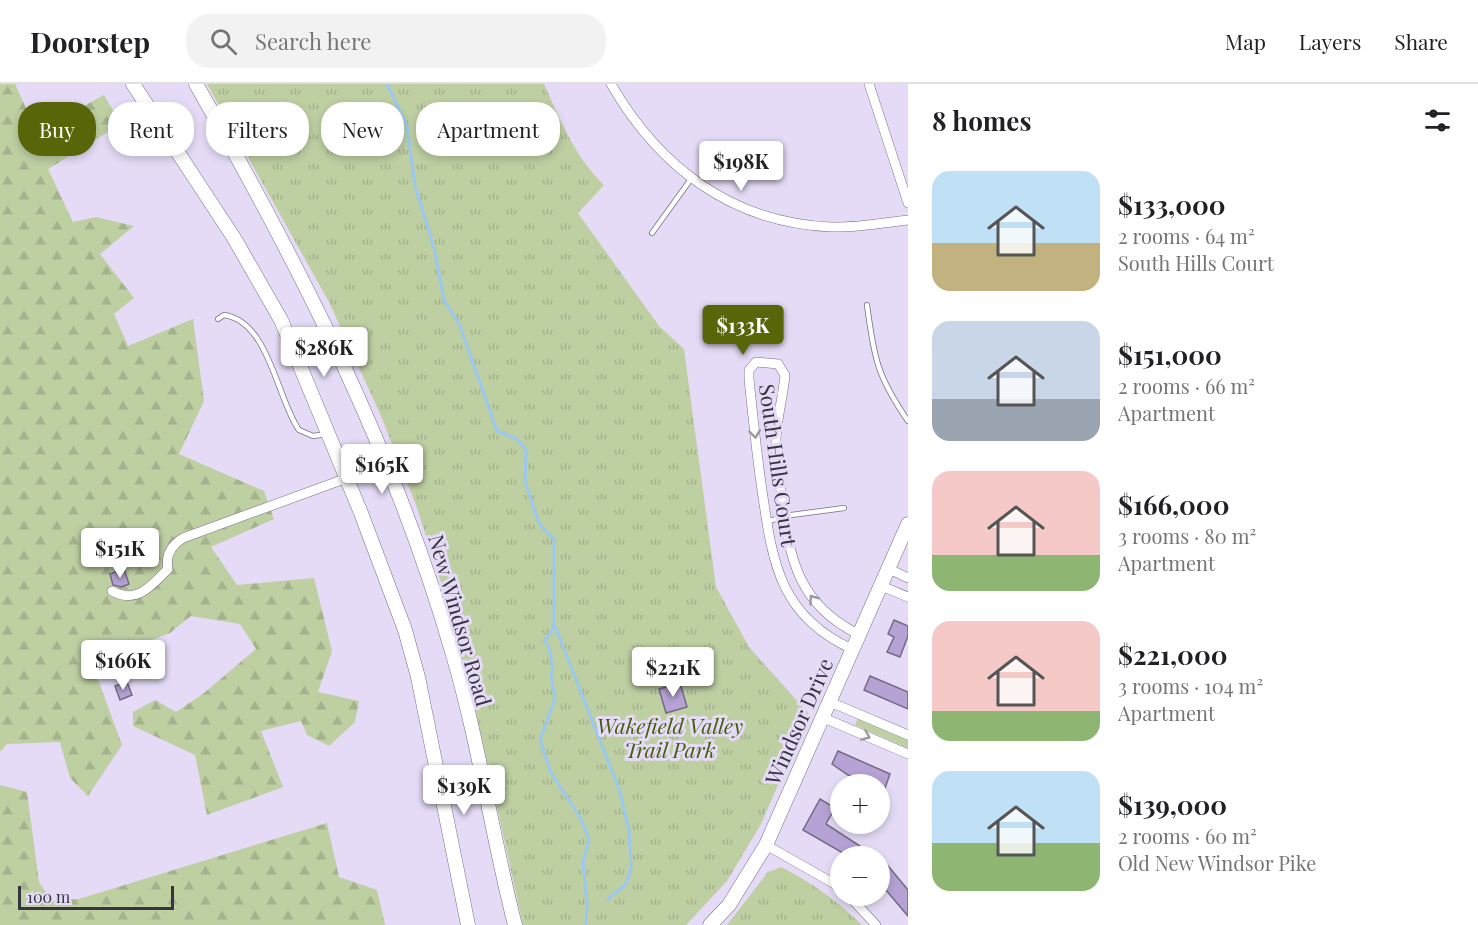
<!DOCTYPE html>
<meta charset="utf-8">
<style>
:root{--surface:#fff;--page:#f2f2f2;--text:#202124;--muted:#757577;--line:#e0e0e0;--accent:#586509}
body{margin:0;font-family:"Playfair Display",serif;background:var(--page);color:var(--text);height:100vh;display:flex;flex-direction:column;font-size:22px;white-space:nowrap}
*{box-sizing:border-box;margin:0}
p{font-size:20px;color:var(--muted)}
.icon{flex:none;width:33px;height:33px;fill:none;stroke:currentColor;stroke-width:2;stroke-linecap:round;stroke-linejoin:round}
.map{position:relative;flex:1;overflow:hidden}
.panel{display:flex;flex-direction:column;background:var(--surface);width:570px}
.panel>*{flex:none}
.hud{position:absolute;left:18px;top:18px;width:570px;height:54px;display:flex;gap:12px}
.tools{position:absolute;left:830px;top:690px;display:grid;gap:12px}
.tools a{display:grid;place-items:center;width:60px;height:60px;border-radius:50%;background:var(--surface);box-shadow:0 3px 9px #0003;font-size:30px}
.scale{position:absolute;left:18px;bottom:15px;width:156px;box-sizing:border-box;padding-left:6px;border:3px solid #38343f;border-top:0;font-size:16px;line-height:21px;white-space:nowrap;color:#38343f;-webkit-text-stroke:4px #e5dbf6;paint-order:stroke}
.price{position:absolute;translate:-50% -51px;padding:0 14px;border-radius:6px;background:#fff;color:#222;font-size:20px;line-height:39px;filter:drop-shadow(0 2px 3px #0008)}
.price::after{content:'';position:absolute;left:50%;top:36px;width:18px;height:14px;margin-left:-9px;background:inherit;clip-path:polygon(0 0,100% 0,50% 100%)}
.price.selected{background:var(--accent);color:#fff}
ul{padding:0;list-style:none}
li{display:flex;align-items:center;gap:18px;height:150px;padding:0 24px}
li span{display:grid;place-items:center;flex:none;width:168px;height:120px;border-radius:18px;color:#555}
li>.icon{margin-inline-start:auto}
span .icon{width:72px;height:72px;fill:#fffc;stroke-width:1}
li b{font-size:26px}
h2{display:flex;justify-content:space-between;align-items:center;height:72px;padding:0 24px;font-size:26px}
.pill{padding:0 21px;border-radius:24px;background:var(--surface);box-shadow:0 3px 9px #0003;font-size:21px;line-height:54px}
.pill.selected{background:var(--accent);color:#fff}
header{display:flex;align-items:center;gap:36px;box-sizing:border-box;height:84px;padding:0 30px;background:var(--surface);border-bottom:2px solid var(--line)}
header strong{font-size:28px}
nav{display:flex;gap:33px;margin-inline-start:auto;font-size:21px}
.search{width:420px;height:54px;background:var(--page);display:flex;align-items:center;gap:15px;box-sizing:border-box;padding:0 21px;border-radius:24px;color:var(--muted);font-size:22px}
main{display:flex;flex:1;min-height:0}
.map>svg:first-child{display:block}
.grass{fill:#becfa2}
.forest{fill:url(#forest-firs)}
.park{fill:url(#park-tufts)}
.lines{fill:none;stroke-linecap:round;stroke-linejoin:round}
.stream{stroke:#9bc8f1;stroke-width:3}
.building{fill:#b6a2d5;stroke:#746b82;stroke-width:1.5}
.lane-casing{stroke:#786f87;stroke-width:6}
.street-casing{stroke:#786f87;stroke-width:10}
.secondary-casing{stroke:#786f87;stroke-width:15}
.lane{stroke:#fff;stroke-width:4.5}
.street{stroke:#fff;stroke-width:9}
.secondary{stroke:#fff;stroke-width:14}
.oneway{stroke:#9c9a9f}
.labels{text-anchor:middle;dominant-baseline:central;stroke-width:6;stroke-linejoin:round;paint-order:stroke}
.street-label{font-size:21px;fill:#38343f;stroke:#e5dbf6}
.park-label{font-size:21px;font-style:italic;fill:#475d0a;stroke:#e5dbf6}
</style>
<header>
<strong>Doorstep</strong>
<div class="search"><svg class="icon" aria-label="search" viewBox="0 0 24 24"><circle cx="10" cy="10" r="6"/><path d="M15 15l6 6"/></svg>Search here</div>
<nav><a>Map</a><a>Layers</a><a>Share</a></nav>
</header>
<main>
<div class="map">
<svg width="908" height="841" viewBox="0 0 908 841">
<defs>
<pattern id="forest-firs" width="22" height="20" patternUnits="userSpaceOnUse" patternTransform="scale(1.5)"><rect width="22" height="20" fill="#becfa2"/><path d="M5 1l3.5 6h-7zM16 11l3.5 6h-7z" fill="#a4b28d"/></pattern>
<pattern id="park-tufts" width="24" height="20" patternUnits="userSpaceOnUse" patternTransform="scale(1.5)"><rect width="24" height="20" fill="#becfa2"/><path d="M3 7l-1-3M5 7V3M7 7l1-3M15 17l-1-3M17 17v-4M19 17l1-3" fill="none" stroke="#a4b28d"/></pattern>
</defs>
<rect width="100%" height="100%" fill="#e5dbf6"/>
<!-- grass -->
<polygon class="grass" points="858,635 908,656 908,664 855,641"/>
<!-- forest -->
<g class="forest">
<polygon points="0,0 15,0 37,48 104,11 121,40 48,85 73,138 96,133 134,142 100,170 134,214 114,230 128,262 193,235 204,317 179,370 264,407 274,435 211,463 237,501 314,494 332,567 318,608 359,617 355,638 329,662 307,651 301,637 261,647 283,703 207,731 195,671 133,642 133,628 155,616 176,628 204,609 256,565 240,540 191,532 170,549 92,579 122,661 88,712 70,694 60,658 7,660 0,668"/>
<polygon points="0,701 27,708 39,798 52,817 79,815 327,739 339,793 377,806 385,841 0,841"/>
</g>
<!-- park -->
<g class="park">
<path d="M 207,0 L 544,0 C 560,36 575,73 604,101 L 578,129 L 659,242 L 684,265 L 716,503 L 749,563 L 809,630 L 761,740 L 727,797 L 686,841 L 523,841 L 477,632 L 445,510 L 416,421 L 381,332 L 329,218 Z"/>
<path d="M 781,783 C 812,799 837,816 862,841 L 727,841 L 768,788 Z"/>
</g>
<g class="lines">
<!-- stream -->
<g class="stream">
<polyline points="387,0 407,42 415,102 434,164 444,216 460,242 497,347 517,355 526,366 525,398 539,439 554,456 554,540 551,549 544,557 548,561 553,583 551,592 555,615 540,656 551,689 580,733 589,755 583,779 587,820 586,841"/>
<polyline points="555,542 619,705 629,746 631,784 626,800 608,815"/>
</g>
</g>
<!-- building -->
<g class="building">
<polygon points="124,485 129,500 121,503 113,501 110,490"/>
<polygon points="894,536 908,542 908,552 900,573 887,568 894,553 888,550"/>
<polygon points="870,592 908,608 908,625 864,606"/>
<polygon points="127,598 132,611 120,616 115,602"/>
<polygon points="680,599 687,623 666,629 659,605"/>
<polygon points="838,667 890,690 885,704 848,691 832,680"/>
<polygon points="820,715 835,724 826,740 860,762 854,772 848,772 803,746"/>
<polygon points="879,771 908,806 908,832 879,798"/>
</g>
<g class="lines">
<defs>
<g id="lane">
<polyline points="652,149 691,95"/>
<path d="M 867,221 C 874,274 877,292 908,337"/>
<path d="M 218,235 L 224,231 C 269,237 277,315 299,346 L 313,352 L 327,350"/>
<polyline points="767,438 784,432 844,424"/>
</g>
<g id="street">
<path d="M 611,0 C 659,83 732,139 831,143 C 856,144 882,139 908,136"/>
<polyline points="869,0 908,119"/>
<polyline points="887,484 908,494"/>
<polyline points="879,501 908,513"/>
<path d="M 112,507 C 137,521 152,501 168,485 C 165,471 172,461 183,454 L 347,394"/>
<path d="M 852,565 C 782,533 773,482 763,413 C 757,374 753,334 749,295 L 749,286 L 756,278 L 778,280 L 785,291 C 783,313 777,333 776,355 C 775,375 779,394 782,414 C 789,475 799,521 858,550"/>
<polyline points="830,618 908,651"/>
<polyline points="824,634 908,670"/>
<polyline points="766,761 840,803"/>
<polyline points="849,812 876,841"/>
</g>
<g id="secondary">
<polyline points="133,0 234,154 281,236 361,429 405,546 418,593 468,841"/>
<path d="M 196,0 C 300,182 395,368 453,571 C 479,659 492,752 515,841"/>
<polyline points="710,841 729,821 766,761 908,440"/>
</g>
</defs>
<!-- lane casing -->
<use href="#lane" class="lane-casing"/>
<!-- street casing -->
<use href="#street" class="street-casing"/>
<!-- secondary casing -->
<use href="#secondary" class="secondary-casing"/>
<!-- lane -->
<use href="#lane" class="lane"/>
<!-- street -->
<use href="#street" class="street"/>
<!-- secondary -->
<use href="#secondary" class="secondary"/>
</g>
<!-- one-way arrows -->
<defs><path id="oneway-chevron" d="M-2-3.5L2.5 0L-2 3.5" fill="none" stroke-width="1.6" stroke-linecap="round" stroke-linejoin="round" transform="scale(1.5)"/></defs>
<g class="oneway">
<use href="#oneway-chevron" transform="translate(755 350) rotate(83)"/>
<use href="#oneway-chevron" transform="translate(813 515) rotate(-127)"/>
<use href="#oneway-chevron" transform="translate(866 652) rotate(23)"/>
</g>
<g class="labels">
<!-- street labels -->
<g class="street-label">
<text transform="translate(779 381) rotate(82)">South Hills Court</text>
<text transform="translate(461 536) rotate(74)">New Windsor Road</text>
<text transform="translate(798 637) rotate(-66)">Windsor Drive</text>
</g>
<!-- park labels -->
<g class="park-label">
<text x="670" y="641">Wakefield Valley<tspan x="670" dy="24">Trail Park</tspan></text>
</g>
</g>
</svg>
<div class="tools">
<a>+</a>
<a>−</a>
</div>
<div class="scale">100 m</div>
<b class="price" style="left:741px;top:108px">$198K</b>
<b class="price selected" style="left:743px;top:272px">$133K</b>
<b class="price" style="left:324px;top:294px">$286K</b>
<b class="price" style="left:382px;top:411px">$165K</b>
<b class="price" style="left:120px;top:495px">$151K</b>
<b class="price" style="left:123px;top:607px">$166K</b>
<b class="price" style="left:673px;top:614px">$221K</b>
<b class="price" style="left:464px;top:732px">$139K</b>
<div class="hud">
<a class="pill selected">Buy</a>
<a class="pill">Rent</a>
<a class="pill">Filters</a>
<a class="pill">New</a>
<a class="pill">Apartment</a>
</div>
</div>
<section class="panel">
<h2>8 homes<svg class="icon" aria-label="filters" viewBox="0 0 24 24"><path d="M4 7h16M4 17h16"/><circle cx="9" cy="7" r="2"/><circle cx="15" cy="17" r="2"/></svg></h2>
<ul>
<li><span style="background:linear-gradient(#bfe0f5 60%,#c2b280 0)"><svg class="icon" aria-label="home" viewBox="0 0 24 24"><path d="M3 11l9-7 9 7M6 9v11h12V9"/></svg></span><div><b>$133,000</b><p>2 rooms · 64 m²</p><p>South Hills Court</p></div></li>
<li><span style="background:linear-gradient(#c9d6e8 65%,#9aa5b1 0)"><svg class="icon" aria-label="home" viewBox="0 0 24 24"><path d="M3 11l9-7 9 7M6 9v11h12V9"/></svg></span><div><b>$151,000</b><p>2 rooms · 66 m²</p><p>Apartment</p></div></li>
<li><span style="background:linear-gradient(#f6c9c9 70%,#8fb573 0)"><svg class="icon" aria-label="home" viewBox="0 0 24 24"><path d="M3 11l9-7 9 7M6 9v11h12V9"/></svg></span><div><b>$166,000</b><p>3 rooms · 80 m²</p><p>Apartment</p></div></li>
<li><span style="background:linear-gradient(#f6c9c9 75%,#8fb573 0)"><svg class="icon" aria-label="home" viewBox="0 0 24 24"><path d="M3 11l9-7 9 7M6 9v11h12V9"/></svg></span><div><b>$221,000</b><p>3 rooms · 104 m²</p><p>Apartment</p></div></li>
<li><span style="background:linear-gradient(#bfe0f5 60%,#8fb573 0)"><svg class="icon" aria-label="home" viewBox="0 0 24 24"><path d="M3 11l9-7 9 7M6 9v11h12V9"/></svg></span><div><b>$139,000</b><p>2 rooms · 60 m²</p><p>Old New Windsor Pike</p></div></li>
</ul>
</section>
</main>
